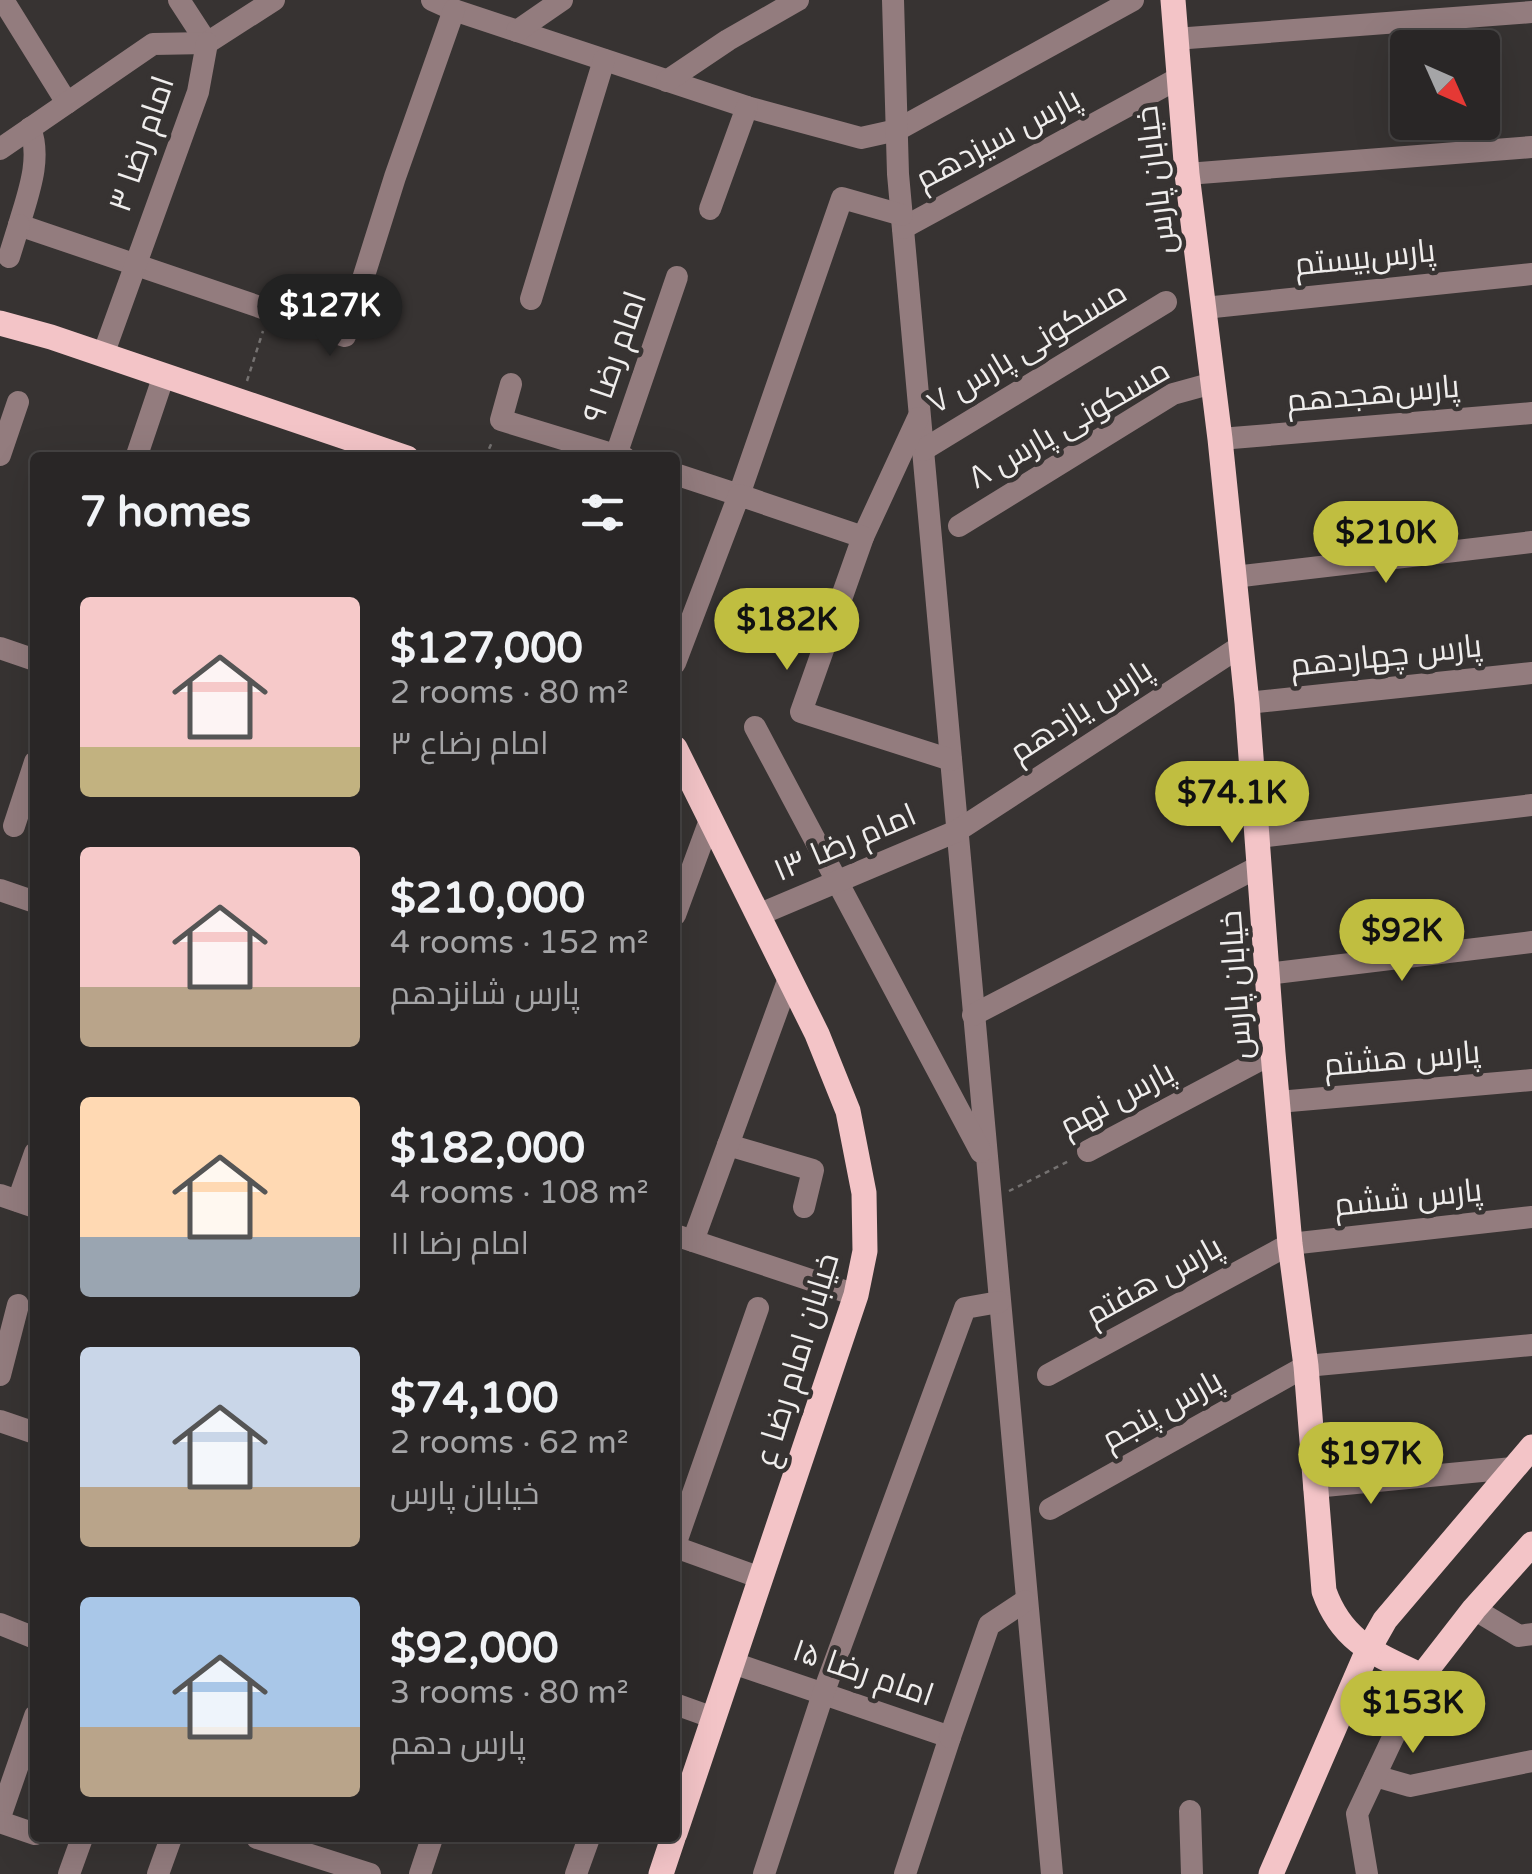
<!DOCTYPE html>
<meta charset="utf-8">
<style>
:root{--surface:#292626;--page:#312e2e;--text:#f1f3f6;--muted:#a5a5a7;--line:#454343;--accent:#c0be40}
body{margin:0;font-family:"Varela Round",Cairo,sans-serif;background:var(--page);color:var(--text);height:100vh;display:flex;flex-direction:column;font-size:38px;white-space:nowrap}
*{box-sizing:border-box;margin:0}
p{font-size:32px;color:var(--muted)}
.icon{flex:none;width:55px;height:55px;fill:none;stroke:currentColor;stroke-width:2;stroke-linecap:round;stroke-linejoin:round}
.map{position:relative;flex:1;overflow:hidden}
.sheet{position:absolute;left:30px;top:452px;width:650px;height:1390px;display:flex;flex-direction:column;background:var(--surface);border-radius:10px;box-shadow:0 10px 40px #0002,0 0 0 2px var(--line)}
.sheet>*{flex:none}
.needle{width:65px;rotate:135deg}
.fabs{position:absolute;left:1390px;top:30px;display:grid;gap:20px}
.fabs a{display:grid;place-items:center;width:110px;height:110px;border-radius:10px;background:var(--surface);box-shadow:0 10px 40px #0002,0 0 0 2px var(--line);font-size:50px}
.price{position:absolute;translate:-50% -85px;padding:0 22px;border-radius:35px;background:var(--accent);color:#111;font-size:32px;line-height:65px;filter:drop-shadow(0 2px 5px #0008)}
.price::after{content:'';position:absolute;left:50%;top:60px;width:30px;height:22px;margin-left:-15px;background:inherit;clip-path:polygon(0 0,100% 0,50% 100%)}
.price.current{background:#222;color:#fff}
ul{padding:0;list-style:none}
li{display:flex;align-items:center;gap:30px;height:250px;padding:0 50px}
li span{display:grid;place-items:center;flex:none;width:280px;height:200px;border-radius:10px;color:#555}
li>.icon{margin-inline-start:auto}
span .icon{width:120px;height:120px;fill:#fffc;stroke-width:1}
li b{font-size:42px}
h2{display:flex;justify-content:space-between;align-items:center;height:120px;padding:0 50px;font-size:42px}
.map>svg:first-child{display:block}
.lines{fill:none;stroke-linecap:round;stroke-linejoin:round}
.path{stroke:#757271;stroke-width:2.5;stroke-dasharray:5 5;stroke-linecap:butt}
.minor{stroke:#937c7e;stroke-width:22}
.major{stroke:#f3c4c7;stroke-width:25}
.labels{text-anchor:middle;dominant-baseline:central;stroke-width:9;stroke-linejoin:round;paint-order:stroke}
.street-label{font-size:32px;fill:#efedec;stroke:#373332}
</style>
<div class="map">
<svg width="1532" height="1874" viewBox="0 0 1532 1874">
<rect width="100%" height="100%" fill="#373332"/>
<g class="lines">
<!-- path -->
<g class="path">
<polyline points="247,381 263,331"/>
<polyline points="485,458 493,440"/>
<polyline points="1009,1191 1069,1161"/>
</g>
<!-- minor -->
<g class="minor">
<polyline points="3,0 67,103"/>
<polyline points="179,0 207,43"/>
<polyline points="432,0 454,10 747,107 861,138 897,130 1133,0"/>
<polyline points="893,0 898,174 1052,1874"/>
<polyline points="517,31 562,0"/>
<polyline points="1175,39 1532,12"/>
<polyline points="667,81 728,40 798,0"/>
<path d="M 30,128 C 42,159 28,194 19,225 L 345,336 L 395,177 L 454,10"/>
<polyline points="0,149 153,44 207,43 274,0"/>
<polyline points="1187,174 1532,147"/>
<polyline points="710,209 747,107"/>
<polyline points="903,228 1177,79"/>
<polyline points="9,257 19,225"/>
<polyline points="531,299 604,60"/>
<polyline points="1204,308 1532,274"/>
<polyline points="103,355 198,92 207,43"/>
<polyline points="511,384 501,420 625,458"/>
<polyline points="1220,439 1532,413"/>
<polyline points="923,450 1166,302"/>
<polyline points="0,455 18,402"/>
<polyline points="136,458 164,375"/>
<polyline points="615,458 677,277"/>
<polyline points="675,474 739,495 842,198 902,215"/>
<polyline points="959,526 1173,394 1213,383"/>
<polyline points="863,537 918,418"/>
<polyline points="1234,577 1532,542"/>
<polyline points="0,648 35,660"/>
<polyline points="675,663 739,495 863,537 801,712 951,760"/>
<polyline points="1247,703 1532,673"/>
<polyline points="755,727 981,1152"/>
<polyline points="14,826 35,762"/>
<polyline points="1259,837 1532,805"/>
<polyline points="0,890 35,902"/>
<polyline points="675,915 710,820"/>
<polyline points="758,915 957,831 1241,646"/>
<polyline points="1267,974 1532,942"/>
<polyline points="973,1015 1260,866"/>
<polyline points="1278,1102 1532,1080"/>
<polyline points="728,1145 813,1170 804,1207"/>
<polyline points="1088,1151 1273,1053"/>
<polyline points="0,1195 35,1207"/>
<polyline points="18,1201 35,1153"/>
<polyline points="675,1235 856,1295"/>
<polyline points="693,1241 789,978"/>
<polyline points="0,1375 18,1305"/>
<polyline points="1048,1375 1290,1244 1532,1217"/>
<polyline points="0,1421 35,1433"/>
<polyline points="1314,1487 1513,1468"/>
<polyline points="1050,1509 1306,1366 1532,1345"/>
<polyline points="675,1545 758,1308"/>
<polyline points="675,1547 761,1578"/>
<polyline points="1474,1609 1519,1636 1532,1634"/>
<polyline points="0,1624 35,1638"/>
<polyline points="733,1663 950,1737 905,1874"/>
<polyline points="675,1704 714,1718"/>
<polyline points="950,1737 989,1625 1025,1601"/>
<polyline points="1375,1776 1410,1786 1532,1761"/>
<polyline points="1190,1811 1192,1874"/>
<polyline points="0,1817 35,1716"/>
<polyline points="0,1822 35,1834"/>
<polyline points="257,1838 370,1874"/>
<polyline points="69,1874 82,1838"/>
<polyline points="158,1874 171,1838"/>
<polyline points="420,1874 432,1838"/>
<polyline points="576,1874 589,1838"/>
<polyline points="764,1874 823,1694 965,1308 999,1302"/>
<polyline points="1367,1874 1357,1814 1422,1676"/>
</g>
<!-- major -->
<g class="major">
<path d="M 1173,0 L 1187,174 L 1220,439 L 1247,703 L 1273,1053 L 1290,1244 L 1306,1366 L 1324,1591 C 1342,1642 1376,1654 1422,1676 L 1474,1609 L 1532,1544"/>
<polyline points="0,323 51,337 407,458"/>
<polyline points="675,748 817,1034 848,1111 864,1193 865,1251 856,1295 675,1833"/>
<polyline points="661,1874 673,1838"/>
<polyline points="1271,1874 1368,1650 1385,1620 1532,1447"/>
</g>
</g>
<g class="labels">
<!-- street labels -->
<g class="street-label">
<text transform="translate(998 139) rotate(-28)">پارس‌ سیزدهم</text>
<text transform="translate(142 144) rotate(-71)">امام رضا ۳</text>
<text transform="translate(1156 180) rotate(-97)">خیابان پارس</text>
<text transform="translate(1365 258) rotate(-6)">پارس‌بیستم</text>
<text transform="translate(1027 348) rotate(-31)">مسکونی ‌پارس ۷</text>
<text transform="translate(615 357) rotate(-71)">امام رضا ۹</text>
<text transform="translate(1373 394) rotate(-5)">پارس‌‌هجدهم</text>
<text transform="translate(1069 424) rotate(-30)">مسکونی پارس ۸</text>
<text transform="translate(1386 656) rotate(-6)">پارس‌‌ چهاردهم</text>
<text transform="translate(1081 711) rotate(-33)">پارس‌‌ یازدهم</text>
<text transform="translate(845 843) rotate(-23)">امام رضا ۱۳</text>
<text transform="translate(1236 985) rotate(-94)">خیابان پارس</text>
<text transform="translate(1402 1059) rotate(-5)">پارس‌‌ هشتم</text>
<text transform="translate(1117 1099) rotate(-28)">پارس‌‌ نهم</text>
<text transform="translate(1408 1198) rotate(-6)">پارس‌‌ ششم</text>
<text transform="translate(1154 1281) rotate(-29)">پارس‌‌ هفتم</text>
<text transform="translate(797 1360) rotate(-73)">خیابان امام رضا ع</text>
<text transform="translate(1162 1410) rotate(-29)">پارس‌‌ پنجم</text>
<text transform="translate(863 1673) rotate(19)">۱۵ امام رضا</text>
</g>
</g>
</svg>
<div class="fabs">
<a><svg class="needle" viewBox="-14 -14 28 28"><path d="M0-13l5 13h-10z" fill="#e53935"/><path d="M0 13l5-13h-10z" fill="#a5a5a7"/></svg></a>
</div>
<b class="price current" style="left:330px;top:359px">$127K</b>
<b class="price" style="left:1386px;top:586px">$210K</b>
<b class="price" style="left:787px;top:673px">$182K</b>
<b class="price" style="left:1232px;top:846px">$74.1K</b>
<b class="price" style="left:1402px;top:984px">$92K</b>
<b class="price" style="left:1371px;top:1507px">$197K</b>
<b class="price" style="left:1413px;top:1756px">$153K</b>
<section class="sheet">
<h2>7 homes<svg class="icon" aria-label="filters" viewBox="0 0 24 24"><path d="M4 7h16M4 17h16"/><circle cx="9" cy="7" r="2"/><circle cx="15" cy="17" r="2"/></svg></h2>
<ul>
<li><span style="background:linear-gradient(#f6c9c9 75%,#c2b280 0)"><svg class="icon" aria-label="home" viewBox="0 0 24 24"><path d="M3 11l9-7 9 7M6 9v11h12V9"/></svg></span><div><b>$127,000</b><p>2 rooms · 80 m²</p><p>امام رضا‌ع ۳</p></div></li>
<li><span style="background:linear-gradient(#f6c9c9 70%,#b9a48a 0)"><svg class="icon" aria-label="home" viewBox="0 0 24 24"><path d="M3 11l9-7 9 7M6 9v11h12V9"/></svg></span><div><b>$210,000</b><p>4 rooms · 152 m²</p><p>پارس‌‌ شانزدهم</p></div></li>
<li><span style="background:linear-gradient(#ffd9b3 70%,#9aa5b1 0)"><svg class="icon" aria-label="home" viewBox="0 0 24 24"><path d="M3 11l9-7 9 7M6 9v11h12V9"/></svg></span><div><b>$182,000</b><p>4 rooms · 108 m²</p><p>امام رضا ۱۱</p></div></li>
<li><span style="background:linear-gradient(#c9d6e8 70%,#b9a48a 0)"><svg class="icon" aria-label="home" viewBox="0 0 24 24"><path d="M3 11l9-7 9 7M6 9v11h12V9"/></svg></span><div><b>$74,100</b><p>2 rooms · 62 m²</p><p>خیابان پارس</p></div></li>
<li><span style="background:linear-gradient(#a9c7e8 65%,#b9a48a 0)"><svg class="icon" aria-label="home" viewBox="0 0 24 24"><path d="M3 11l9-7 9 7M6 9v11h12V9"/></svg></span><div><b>$92,000</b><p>3 rooms · 80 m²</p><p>پارس‌‌ دهم</p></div></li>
</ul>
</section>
</div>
